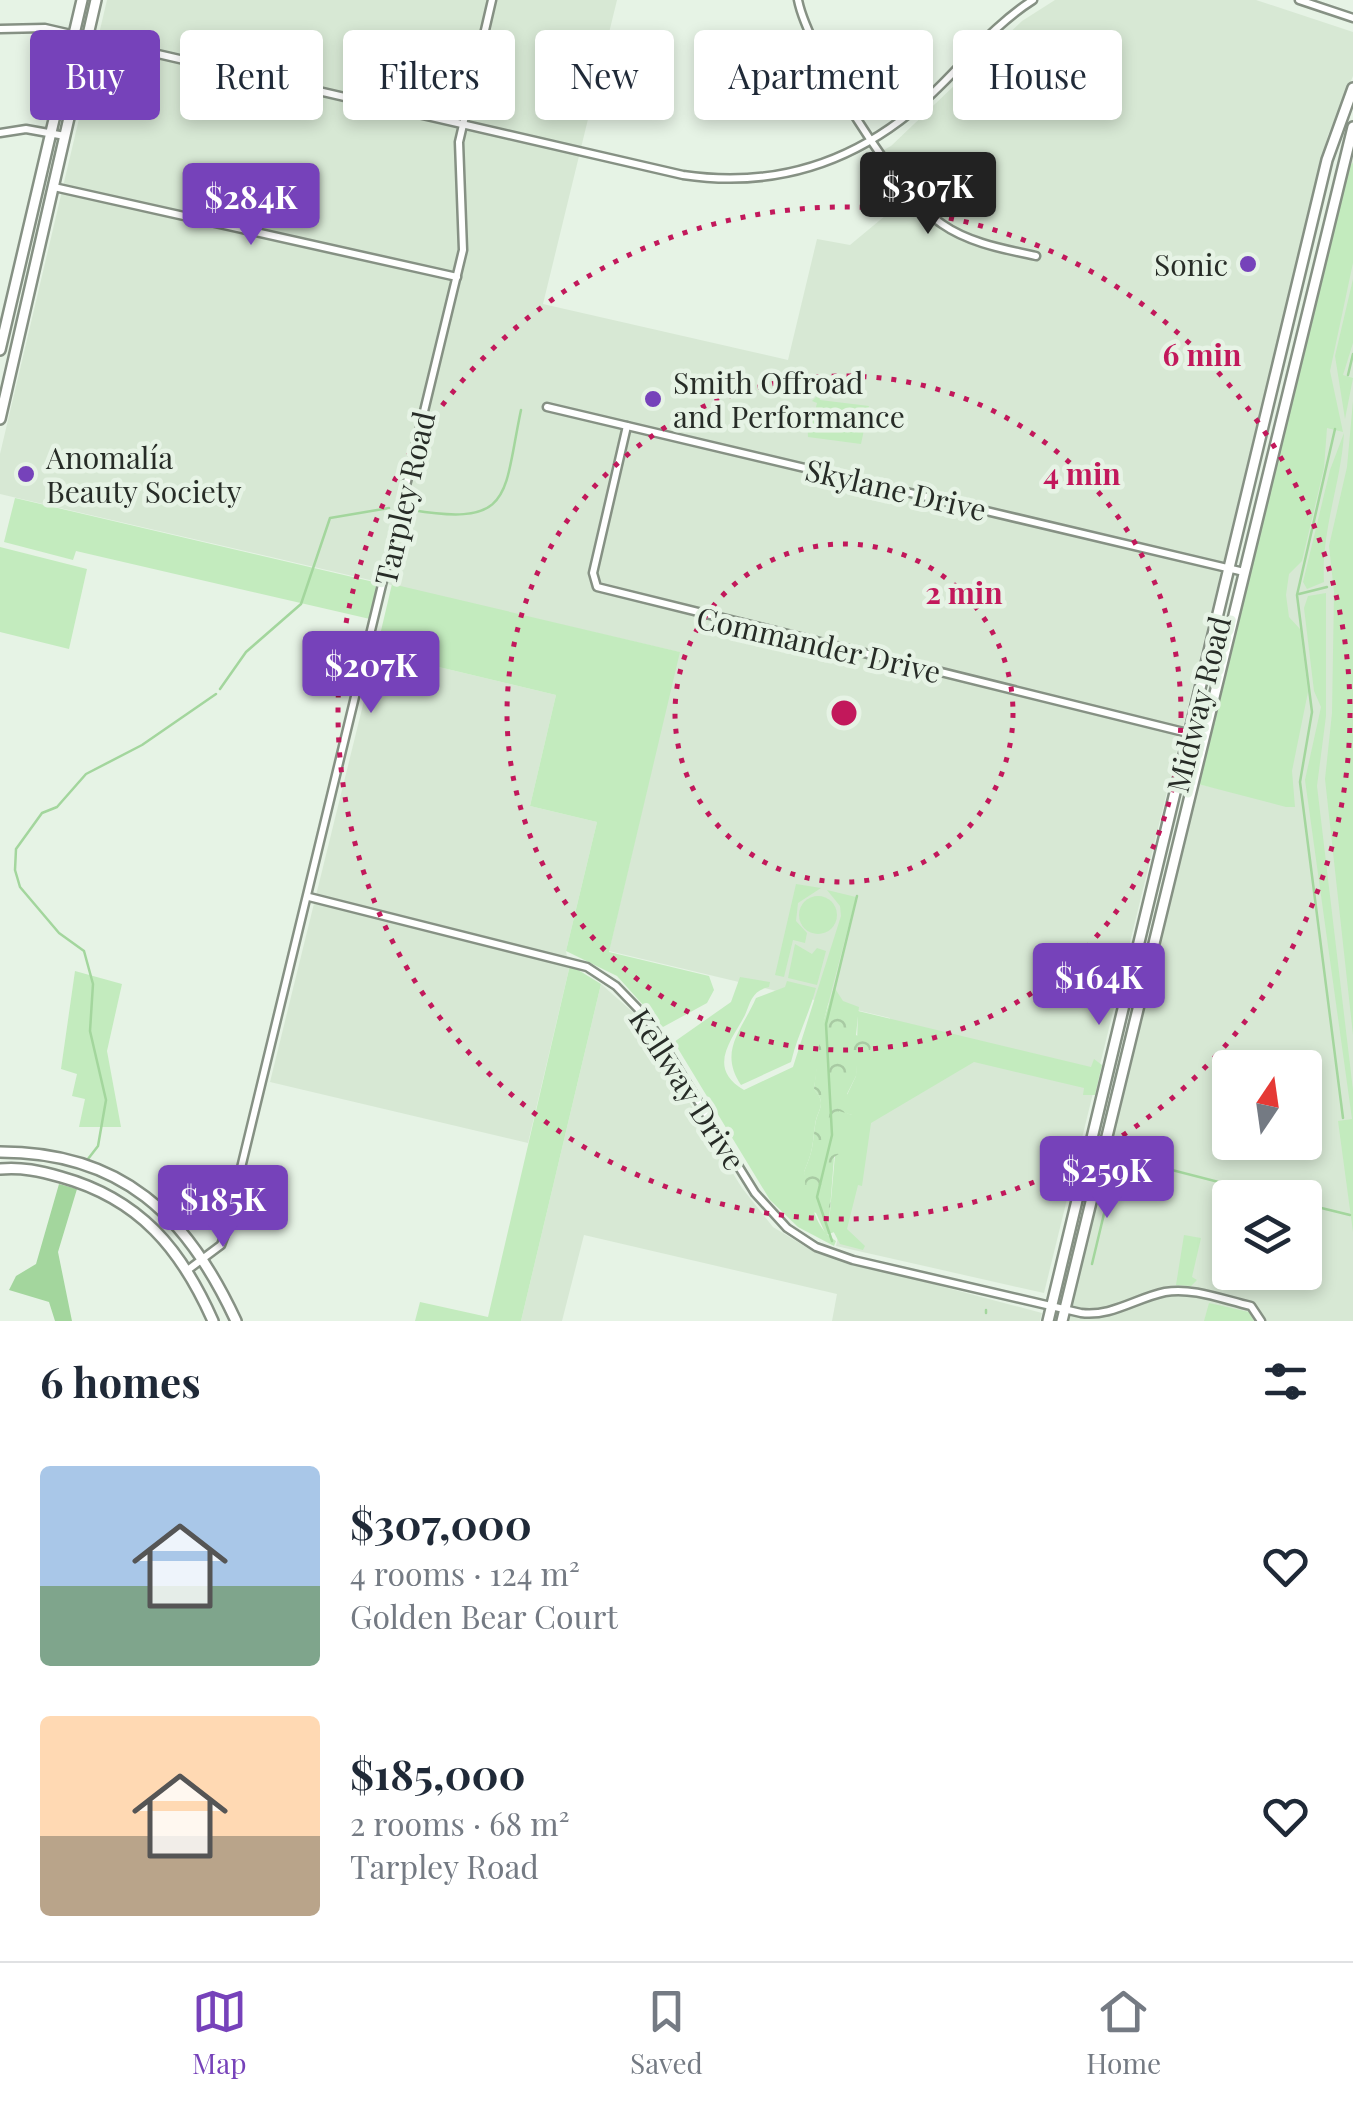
<!DOCTYPE html>
<meta charset="utf-8">
<style>
:root{--surface:#fff;--page:#f6f6f7;--text:#1f2937;--muted:#747a83;--line:#e0e1e3;--accent:#7642ba}
body{margin:0;font-family:"Playfair Display",serif;background:var(--page);color:var(--text);height:100vh;display:flex;flex-direction:column;font-size:38px;white-space:nowrap}
*{box-sizing:border-box;margin:0}
p{font-size:32px;color:var(--muted)}
.icon{flex:none;width:55px;height:55px;fill:none;stroke:currentColor;stroke-width:2;stroke-linecap:round;stroke-linejoin:round}
.map{position:relative;height:1321px;overflow:hidden}
.details{display:flex;flex-direction:column;background:var(--surface);flex:1}
.details>*{flex:none}
.hud{position:absolute;left:30px;top:30px;width:1295px;height:90px;display:flex;gap:20px}
.needle{width:65px;rotate:13deg}
.tools{position:absolute;left:1212px;top:1050px;display:grid;gap:20px}
.tools a{display:grid;place-items:center;width:110px;height:110px;border-radius:10px;background:var(--surface);box-shadow:0 5px 15px #0003;font-size:50px}
.price{position:absolute;translate:-50% -85px;padding:0 22px;border-radius:10px;background:var(--accent);color:#fff;font-size:32px;line-height:65px;filter:drop-shadow(0 2px 5px #0008)}
.price::after{content:'';position:absolute;left:50%;top:60px;width:30px;height:22px;margin-left:-15px;background:inherit;clip-path:polygon(0 0,100% 0,50% 100%)}
.price.on{background:#222;color:#fff}
ul{padding:0;list-style:none}
li{display:flex;align-items:center;gap:30px;height:250px;padding:0 40px}
li span{display:grid;place-items:center;flex:none;width:280px;height:200px;border-radius:10px;color:#555}
li>.icon{margin-inline-start:auto}
span .icon{width:120px;height:120px;fill:#fffc;stroke-width:1}
li b{font-size:42px}
h2{display:flex;justify-content:space-between;align-items:center;height:120px;padding:0 40px;font-size:42px}
.chip{padding:0 35px;border-radius:10px;background:var(--surface);box-shadow:0 5px 15px #0003;font-size:35px;line-height:90px}
.chip.on{background:var(--accent);color:#fff}
.menu{display:flex;justify-content:space-around;align-items:center;height:140px;border-top:2px solid var(--line);background:var(--surface);font-size:28px;color:var(--muted)}
.menu a{display:grid;justify-items:center;gap:5px}
.menu .on{color:var(--accent)}
.map>svg:first-child{display:block}
.built{fill:#d7e8d4;fill-rule:evenodd}
.grass{fill:#c3ebbe}
.forest{fill:url(#forest-crowns)}
.water{fill:#a3d69d}
.lines{fill:none;stroke-linecap:round;stroke-linejoin:round}
.stream{stroke:#a3d69d;stroke-width:2.5}
.minor-casing{stroke:#869184;stroke-width:11}
.secondary-casing{stroke:#869184;stroke-width:14}
.minor{stroke:#fff;stroke-width:6}
.secondary{stroke:#fff;stroke-width:9}
.ring{fill:none;stroke:#c2185b;stroke-width:5;stroke-dasharray:5 10}
.poi-dot{fill:#7642ba;stroke:#e6f3e5;stroke-width:4}
.labels{text-anchor:middle;dominant-baseline:central;stroke-width:9;stroke-linejoin:round;paint-order:stroke}
.poi-label{font-size:30px;fill:#272c27;stroke:#e6f3e5;text-anchor:start}
.street-label{font-size:30px;fill:#272c27;stroke:#e6f3e5}
.centre{fill:#c2185b;stroke:#e6f3e5;stroke-width:5}
.ring-label{font-size:30px;text-anchor:middle;font-weight:bold;fill:#c2185b;stroke:#e6f3e5;stroke-width:9;stroke-linejoin:round;paint-order:stroke}
</style>
<div class="map">
<svg width="1353" height="1321" viewBox="0 0 1353 1321">
<defs>
<pattern id="forest-crowns" width="20" height="18" patternUnits="userSpaceOnUse" patternTransform="scale(2.5)"><rect width="20" height="18" fill="#c3ebbe"/><path d="M2 6a3 3 0 1 1 6 0M12 15a3 3 0 1 1 6 0" fill="none" stroke="#a8caa3"/></pattern>
</defs>
<rect width="100%" height="100%" fill="#e6f3e5"/>
<!-- built -->
<g class="built">
<polygon points="107,0 617,0 543,304 788,360 817,239 850,245 897,206 867,159 891,146 1022,21 1055,0 1256,0 1353,32 1353,76 1328,135 1044,1293 836,1246 890,1018 609,951 679,652 0,494 0,454"/>
<path d="M 1353,153 L 1353,1321 L 1068,1321 L 1198,784 L 1294,806 L 1219,709 ZM 1230,1068 L 1305,1068 L 1305,1142 L 1230,1142 ZM 1230,1198 L 1305,1198 L 1305,1272 L 1230,1272 Z"/>
<polygon points="376,652 556,695 530,806 597,822 566,951 569,969 528,1143 270,1082"/>
<polygon points="601,984 635,1014 742,1188 773,1227 816,1253 1042,1313 1040,1321 832,1321 837,1294 584,1235 562,1321 521,1321"/>
</g>
<!-- grass -->
<g class="grass">
<polygon points="1353,163 1353,263 1330,371 1343,432 1327,428 1324,468 1302,561 1289,574 1286,595 1289,617 1300,629 1308,692 1292,771 1295,807 1286,807 1198,784 1347,167"/>
<polygon points="1353,279 1353,343 1343,375 1353,378 1345,419 1335,356"/>
<polygon points="819,394 820,400 869,406 861,444 808,437 807,418 813,419 817,403 812,401"/>
<polygon points="1353,401 1353,1035 1325,779 1332,713 1334,592 1329,546 1347,467"/>
<path d="M 1344,433 C 1341,484 1321,530 1324,582 L 1307,589 L 1303,582 L 1330,470 Z"/>
<polygon points="15,498 378,583 370,619 76,551 73,560 4,542"/>
<polygon points="0,547 87,569 69,649 0,632"/>
<polygon points="392,584 680,652 609,952 709,976 714,990 707,1003 663,1027 617,976 566,951 597,822 530,806 556,695 376,652"/>
<polygon points="1326,593 1326,716 1317,786 1353,1090 1353,1232 1338,1121 1352,1119 1305,780 1321,707 1314,691 1304,608 1308,596"/>
<polygon points="796,884 821,888 798,903 796,921 807,933 805,943 793,940 784,977 775,975"/>
<path d="M 827,890 L 856,897 L 824,1020 L 814,1089 C 828,1105 817,1109 815,1125 C 812,1149 813,1150 804,1172 C 812,1195 810,1225 836,1241 L 834,1246 L 798,1227 L 770,1200 L 674,1042 L 731,1002 L 740,977 L 770,982 L 769,987 C 752,991 751,1001 745,1015 C 732,1040 706,1068 744,1090 L 793,1067 L 841,916 L 840,906 Z"/>
<circle cx="818" cy="915" r="19"/>
<polygon points="795,944 812,954 817,948 826,951 817,985 788,978"/>
<polygon points="570,965 601,984 521,1321 415,1321 420,1302 488,1317"/>
<polygon points="75,971 122,984 107,1051 121,1127 79,1127 85,1099 72,1096 77,1074 61,1069"/>
<path d="M 787,981 L 816,988 C 809,1014 797,1037 791,1062 L 741,1085 C 718,1051 742,1030 756,998 L 785,987 Z"/>
<polygon points="858,1011 1091,1067 1094,1059 1102,1065 1095,1095 1083,1095 1084,1088 974,1062 871,1123 862,1186 858,1185 847,1229 865,1246 863,1250 840,1244 829,1223 839,1110 852,1115 847,1095 856,1076"/>
<polygon points="1184,1235 1201,1238 1192,1277 1197,1280 1191,1286 1176,1285"/>
<polygon points="1209,1303 1249,1312 1254,1321 1204,1321"/>
</g>
<!-- forest -->
<path class="forest" d="M 834,987 L 843,1001 L 859,1007 L 856,1035 L 871,1043 L 870,1052 L 858,1054 L 856,1076 L 847,1094 L 857,1103 L 852,1115 L 839,1111 L 839,1118 L 848,1125 L 842,1152 L 834,1157 L 829,1222 L 837,1231 L 826,1235 L 816,1213 L 808,1210 L 804,1172 C 813,1150 812,1149 815,1126 C 817,1109 828,1105 814,1089 L 821,1029 Z"/>
<!-- water -->
<polygon class="water" points="59,1184 77,1189 58,1252 72,1321 55,1321 49,1302 9,1290 16,1276 36,1264"/>
<g class="lines">
<!-- stream -->
<g class="stream">
<polyline points="1348,375 1353,354"/>
<polyline points="1335,429 1297,595 1312,712 1300,782 1343,1118"/>
<path d="M 412,510 C 514,527 503,495 521,410"/>
<polyline points="1299,594 1327,587"/>
<polyline points="220,689 246,652 301,604 330,518 389,508"/>
<polyline points="88,1159 98,1146 106,1100 90,1031 93,984 84,951 59,933 20,887 15,870 16,849 42,813 57,807 86,774 142,745 216,694"/>
<polyline points="1110,1183 1113,1170 1137,1161 1281,1198"/>
<polyline points="1305,1204 1350,1215"/>
<polyline points="832,1241 817,1197 832,1135 826,1024 857,896"/>
<polyline points="1092,1264 1108,1197"/>
<polyline points="986,1313 986,1310"/>
</g>
<defs>
<g id="minor">
<path d="M 798,0 C 808,51 899,195 942,224 C 969,243 1004,249 1036,256"/>
<polyline points="1299,0 1353,18"/>
<path d="M 0,29 L 45,28 L 683,175 C 784,190 870,157 942,84 C 971,55 998,22 1033,0"/>
<polyline points="0,133 26,129 65,136"/>
<polyline points="54,187 457,277"/>
<polyline points="547,407 1244,572"/>
<polyline points="627,426 593,573 597,587 1204,737"/>
<path d="M 309,897 L 587,967 L 616,986 L 646,1017 L 755,1193 L 787,1228 L 816,1247 L 853,1260 L 1081,1313 C 1111,1317 1136,1298 1165,1292 C 1193,1287 1224,1300 1251,1306 L 1261,1321"/>
<polyline points="189,1269 221,1245 225,1234 463,250 459,142 492,0"/>
</g>
<g id="secondary">
<polyline points="0,350 82,0"/>
<polyline points="0,419 96,0"/>
<path d="M 0,1152 C 122,1152 187,1215 236,1321"/>
<path d="M 0,1169 C 22,1167 40,1171 61,1177 C 140,1199 181,1249 213,1321"/>
<polyline points="1048,1321 1327,160 1353,88"/>
<polyline points="1062,1321 1353,127"/>
</g>
</defs>
<!-- minor casing -->
<use href="#minor" class="minor-casing"/>
<!-- secondary casing -->
<use href="#secondary" class="secondary-casing"/>
<!-- minor -->
<use href="#minor" class="minor"/>
<!-- secondary -->
<use href="#secondary" class="secondary"/>
</g>
<!-- distance rings -->
<g class="ring">
<circle cx="844" cy="713" r="169"/>
<circle cx="844" cy="713" r="337"/>
<circle cx="844" cy="713" r="506"/>
</g>
<!-- markers -->
<g class="poi-dot">
<circle cx="1248" cy="264" r="10"/>
<circle cx="653" cy="399" r="10"/>
<circle cx="26" cy="474" r="10"/>
</g>
<g class="labels">
<!-- poi labels -->
<g class="poi-label">
<text x="1228" y="264" text-anchor="end">Sonic</text>
<text x="673" y="382">Smith Offroad<tspan x="673" dy="34">and Performance</tspan></text>
<text x="46" y="457">Anomalía<tspan x="46" dy="34">Beauty Society</tspan></text>
</g>
<!-- street labels -->
<g class="street-label">
<text transform="translate(896 489) rotate(13)">Skylane Drive</text>
<text transform="translate(404 498) rotate(-77)">Tarpley Road</text>
<text transform="translate(819 644) rotate(13)">Commander Drive</text>
<text transform="translate(1198 704) rotate(-76)">Midway Road</text>
<text transform="translate(688 1089) rotate(57)">Kellway Drive</text>
</g>
</g>
<circle cx="844" cy="713" r="15" class="centre"/>
<g class="ring-label">
<text x="1202" y="366">6 min</text>
<text x="1082" y="485">4 min</text>
<text x="964" y="604">2 min</text>
</g>
</svg>
<div class="tools">
<a><svg class="needle" viewBox="-14 -14 28 28"><path d="M0-13l5 13h-10z" fill="#e53935"/><path d="M0 13l5-13h-10z" fill="#747a83"/></svg></a>
<a><svg class="icon" aria-label="layers" viewBox="0 0 24 24"><path d="M12 4l9 5-9 5-9-5zM3 14l9 5 9-5"/></svg></a>
</div>
<b class="price on" style="left:928px;top:237px">$307K</b>
<b class="price" style="left:251px;top:248px">$284K</b>
<b class="price" style="left:371px;top:716px">$207K</b>
<b class="price" style="left:1099px;top:1028px">$164K</b>
<b class="price" style="left:1107px;top:1221px">$259K</b>
<b class="price" style="left:223px;top:1250px">$185K</b>
<div class="hud">
<a class="chip on">Buy</a>
<a class="chip">Rent</a>
<a class="chip">Filters</a>
<a class="chip">New</a>
<a class="chip">Apartment</a>
<a class="chip">House</a>
</div>
</div>
<section class="details">
<h2>6 homes<svg class="icon" aria-label="filters" viewBox="0 0 24 24"><path d="M4 7h16M4 17h16"/><circle cx="9" cy="7" r="2"/><circle cx="15" cy="17" r="2"/></svg></h2>
<ul>
<li><span style="background:linear-gradient(#a9c7e8 60%,#7fa58c 0)"><svg class="icon" aria-label="home" viewBox="0 0 24 24"><path d="M3 11l9-7 9 7M6 9v11h12V9"/></svg></span><div><b>$307,000</b><p>4 rooms · 124 m²</p><p>Golden Bear Court</p></div><svg class="icon" aria-label="heart" viewBox="0 0 24 24"><path d="M12 20l-8-8c-3-5 5-10 8-4 3-6 11-1 8 4z"/></svg></li>
<li><span style="background:linear-gradient(#ffd9b3 60%,#b9a48a 0)"><svg class="icon" aria-label="home" viewBox="0 0 24 24"><path d="M3 11l9-7 9 7M6 9v11h12V9"/></svg></span><div><b>$185,000</b><p>2 rooms · 68 m²</p><p>Tarpley Road</p></div><svg class="icon" aria-label="heart" viewBox="0 0 24 24"><path d="M12 20l-8-8c-3-5 5-10 8-4 3-6 11-1 8 4z"/></svg></li>
</ul>
</section>
<nav class="menu">
<a class="on"><svg class="icon" aria-label="map" viewBox="0 0 24 24"><path d="M3 6l6-2 6 2 6-2v14l-6 2-6-2-6 2zM9 4v14M15 6v14"/></svg>Map</a>
<a><svg class="icon" aria-label="saved" viewBox="0 0 24 24"><path d="M7 4h10v16l-5-4-5 4z"/></svg>Saved</a>
<a><svg class="icon" aria-label="home" viewBox="0 0 24 24"><path d="M3 11l9-7 9 7M6 9v11h12V9"/></svg>Home</a>
</nav>
